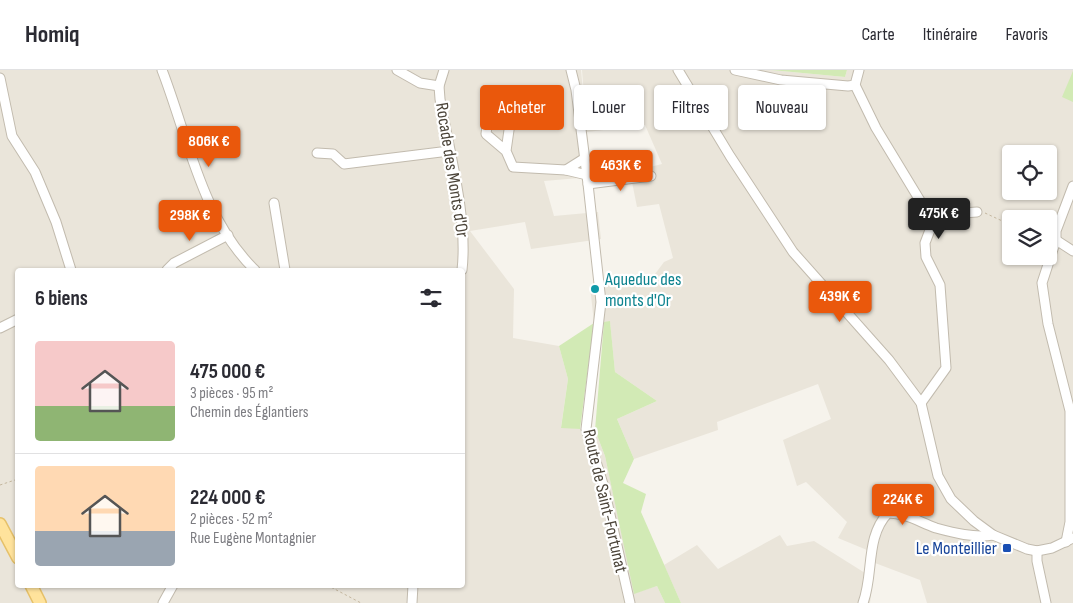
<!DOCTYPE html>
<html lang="fr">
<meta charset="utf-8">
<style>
:root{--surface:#fff;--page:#f7f7f7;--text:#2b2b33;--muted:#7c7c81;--line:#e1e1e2;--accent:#ea580c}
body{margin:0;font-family:"Sofia Sans Condensed",sans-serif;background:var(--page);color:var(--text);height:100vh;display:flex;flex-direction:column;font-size:19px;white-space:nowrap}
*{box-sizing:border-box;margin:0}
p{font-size:16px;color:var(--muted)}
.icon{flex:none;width:28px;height:28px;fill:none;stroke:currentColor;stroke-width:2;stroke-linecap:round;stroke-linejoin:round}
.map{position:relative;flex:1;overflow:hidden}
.side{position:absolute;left:15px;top:198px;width:450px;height:320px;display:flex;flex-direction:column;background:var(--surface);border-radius:5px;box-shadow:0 1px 4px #0004}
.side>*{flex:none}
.banner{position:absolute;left:480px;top:15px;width:475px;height:45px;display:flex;gap:10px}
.controls{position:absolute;left:1002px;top:75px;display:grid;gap:10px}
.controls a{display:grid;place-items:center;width:55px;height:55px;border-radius:5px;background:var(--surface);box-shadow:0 1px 4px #0004;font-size:25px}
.price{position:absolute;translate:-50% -42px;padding:0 11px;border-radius:5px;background:var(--accent);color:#fff;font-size:16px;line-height:32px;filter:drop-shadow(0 1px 2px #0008)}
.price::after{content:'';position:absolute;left:50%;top:30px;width:15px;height:11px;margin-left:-8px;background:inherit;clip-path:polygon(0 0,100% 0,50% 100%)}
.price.on{background:#222;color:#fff}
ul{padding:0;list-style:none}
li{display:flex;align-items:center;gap:15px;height:125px;padding:0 20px}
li+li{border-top:1px solid var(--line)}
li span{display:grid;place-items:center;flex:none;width:140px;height:100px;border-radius:5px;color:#555}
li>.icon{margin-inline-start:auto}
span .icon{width:60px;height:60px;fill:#fffc;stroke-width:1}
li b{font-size:21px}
h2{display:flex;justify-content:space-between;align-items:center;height:60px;padding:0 20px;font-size:21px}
.chip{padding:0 18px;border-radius:5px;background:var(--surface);box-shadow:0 1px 4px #0004;font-size:18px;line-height:45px}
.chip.on{background:var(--accent);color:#fff}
header{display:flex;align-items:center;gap:30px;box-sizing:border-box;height:70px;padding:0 25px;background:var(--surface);border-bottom:1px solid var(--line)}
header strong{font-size:24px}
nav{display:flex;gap:28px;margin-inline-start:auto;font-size:18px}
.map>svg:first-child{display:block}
.residential{fill:#eae5da;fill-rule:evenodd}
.green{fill:#d2eab5}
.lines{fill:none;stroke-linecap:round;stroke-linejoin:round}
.minor-casing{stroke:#c2bbae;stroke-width:11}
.major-casing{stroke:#e6c16a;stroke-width:14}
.path{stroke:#c4b79f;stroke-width:1;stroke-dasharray:2.5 2.5;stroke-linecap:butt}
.minor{stroke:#fff;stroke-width:9}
.major{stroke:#ffe39c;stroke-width:11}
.culture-dot{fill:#0f9aa8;stroke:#fff;stroke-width:2}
.transit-dot{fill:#1a4fb4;stroke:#fff;stroke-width:2}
.labels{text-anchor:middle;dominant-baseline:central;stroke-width:4.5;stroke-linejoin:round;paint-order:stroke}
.street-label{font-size:18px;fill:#4b4439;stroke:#fff}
.culture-label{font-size:18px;fill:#0d838f;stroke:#fff;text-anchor:start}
.transit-label{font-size:18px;fill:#164399;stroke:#fff;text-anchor:end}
</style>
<header>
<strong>Homiq</strong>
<nav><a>Carte</a><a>Itinéraire</a><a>Favoris</a></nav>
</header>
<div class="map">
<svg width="1073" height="533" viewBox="0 0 1073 533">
<rect width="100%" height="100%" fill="#f6f3ec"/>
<!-- residential -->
<g class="residential">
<path d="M 0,0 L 581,0 L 591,107 L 544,111 L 554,146 L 598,142 L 601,169 L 531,179 L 525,152 L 470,161 L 514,219 L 513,268 L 559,276 L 568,309 L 561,357 L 595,360 L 605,386 L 635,523 L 657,516 L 665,533 L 0,533 ZM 18,200 L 462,200 L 462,515 L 18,515 Z"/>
<path d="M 582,0 L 771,0 L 845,7 L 847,0 L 1073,0 L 1073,533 L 927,533 L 920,510 L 875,493 L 867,480 L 838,468 L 847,452 L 806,412 L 797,416 L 783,370 L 831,349 L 818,314 L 717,352 L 718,360 L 634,389 L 617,349 L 657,331 L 615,302 L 610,252 L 594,253 L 590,216 L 655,204 L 664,192 L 673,188 L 659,134 L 637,137 L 630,102 L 662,94 L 645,55 L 587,62 ZM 1011,84 L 1049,84 L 1049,121 L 1011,121 ZM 1011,149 L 1049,149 L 1049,186 L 1011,186 Z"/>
<polygon points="780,465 787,476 814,471 873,508 870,533 681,533 664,495 697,475 718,499"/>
</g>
<!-- green -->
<g class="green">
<polygon points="771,0 847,0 845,7"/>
<polygon points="1073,1 1073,32 1062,27"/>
<polygon points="610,251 615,302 657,331 617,349 634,389 623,413 646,424 641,442 681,533 665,533 657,516 634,524 605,386 595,360 604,252"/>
<polygon points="594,253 580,359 561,358 568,309 559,276"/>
</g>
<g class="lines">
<defs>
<g id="minor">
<path d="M 162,0 C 188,67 202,149 255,200"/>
<polyline points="397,0 420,13 439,16"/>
<path d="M 444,0 L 439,16 L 440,29 C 449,81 468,148 462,200"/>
<polyline points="571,0 576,20 588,114 601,232 586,359 603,414 630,533"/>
<polyline points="678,0 730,86 793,182 889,290 921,333 938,406 951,429 974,451 993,465 1027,479 1037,481 1052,478 1073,468"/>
<polyline points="735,0 781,10 848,16 855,15 859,0"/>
<polyline points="0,8 12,66 35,102 56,152 71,200"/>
<polyline points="855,15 876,58 933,152 925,173 926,187 940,215 946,298 921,333"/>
<polyline points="506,81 486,64 487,56 511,46 506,81 513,97 566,100 587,105"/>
<polyline points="317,83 333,84 344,94 449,81"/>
<polyline points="566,100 585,88"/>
<polyline points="588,114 651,106"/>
<polyline points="274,133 285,200"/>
<polyline points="933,152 963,143 977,142"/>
<polyline points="1056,170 1073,181"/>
<polyline points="167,200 174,193 228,165"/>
<polyline points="0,258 18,249"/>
<polyline points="1066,472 1070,452 1070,341 1048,254 1042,213 1056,170 1056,161 1073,116"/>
<polyline points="1037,481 1037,491 1046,533"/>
<polyline points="163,533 173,515"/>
<polyline points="412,533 413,515"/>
<path d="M 863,533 C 874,504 865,467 888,443 C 906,443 919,452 936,458 C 954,463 974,468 993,465"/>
</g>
<g id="major">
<polyline points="0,454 18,488"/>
<polyline points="31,515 40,533"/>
</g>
</defs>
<!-- minor casing -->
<use href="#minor" class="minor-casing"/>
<!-- major casing -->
<use href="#major" class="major-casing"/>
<!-- path -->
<g class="path">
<polyline points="985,143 1011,155"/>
<polyline points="0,415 18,409"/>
<polyline points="327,515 361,533"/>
</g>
<!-- minor -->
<use href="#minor" class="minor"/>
<!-- major -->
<use href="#major" class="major"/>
</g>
<!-- markers -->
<circle class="culture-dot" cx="595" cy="219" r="5"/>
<rect class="transit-dot" x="1002" y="473" width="10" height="10" rx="2.5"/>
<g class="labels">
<!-- street labels -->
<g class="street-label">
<text transform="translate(452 100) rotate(81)">Rocade des Monts d'Or</text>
<text transform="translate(605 431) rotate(77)">Route de Saint-Fortunat</text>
</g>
<!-- culture labels -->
<g class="culture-label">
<text x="605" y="209">Aqueduc des<tspan x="605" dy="21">monts d'Or</tspan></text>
</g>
<!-- transit labels -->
<g class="transit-label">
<text x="997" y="478">Le Monteillier</text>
</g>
</g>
</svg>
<div class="controls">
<a><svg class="icon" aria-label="locate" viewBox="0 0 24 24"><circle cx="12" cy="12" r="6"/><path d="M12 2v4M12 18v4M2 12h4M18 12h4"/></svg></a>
<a><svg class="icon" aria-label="layers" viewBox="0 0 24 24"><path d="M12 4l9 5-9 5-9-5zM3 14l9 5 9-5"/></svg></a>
</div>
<b class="price" style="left:209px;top:98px">806K €</b>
<b class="price" style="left:621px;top:122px">463K €</b>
<b class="price on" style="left:939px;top:170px">475K €</b>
<b class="price" style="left:190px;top:172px">298K €</b>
<b class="price" style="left:840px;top:253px">439K €</b>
<b class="price" style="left:903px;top:456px">224K €</b>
<div class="banner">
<a class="chip on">Acheter</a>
<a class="chip">Louer</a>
<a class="chip">Filtres</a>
<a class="chip">Nouveau</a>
</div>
<section class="side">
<h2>6 biens<svg class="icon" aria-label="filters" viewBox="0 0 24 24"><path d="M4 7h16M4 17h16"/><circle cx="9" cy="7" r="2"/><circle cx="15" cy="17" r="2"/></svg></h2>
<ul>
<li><span style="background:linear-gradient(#f6c9c9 65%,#8fb573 0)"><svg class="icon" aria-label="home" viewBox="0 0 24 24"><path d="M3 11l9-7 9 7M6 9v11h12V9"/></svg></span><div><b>475 000 €</b><p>3 pièces · 95 m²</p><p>Chemin des Églantiers</p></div></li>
<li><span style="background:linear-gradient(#ffd9b3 65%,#9aa5b1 0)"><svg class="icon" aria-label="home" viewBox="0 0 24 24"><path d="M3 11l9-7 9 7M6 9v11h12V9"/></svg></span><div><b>224 000 €</b><p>2 pièces · 52 m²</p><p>Rue Eugène Montagnier</p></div></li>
</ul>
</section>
</div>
